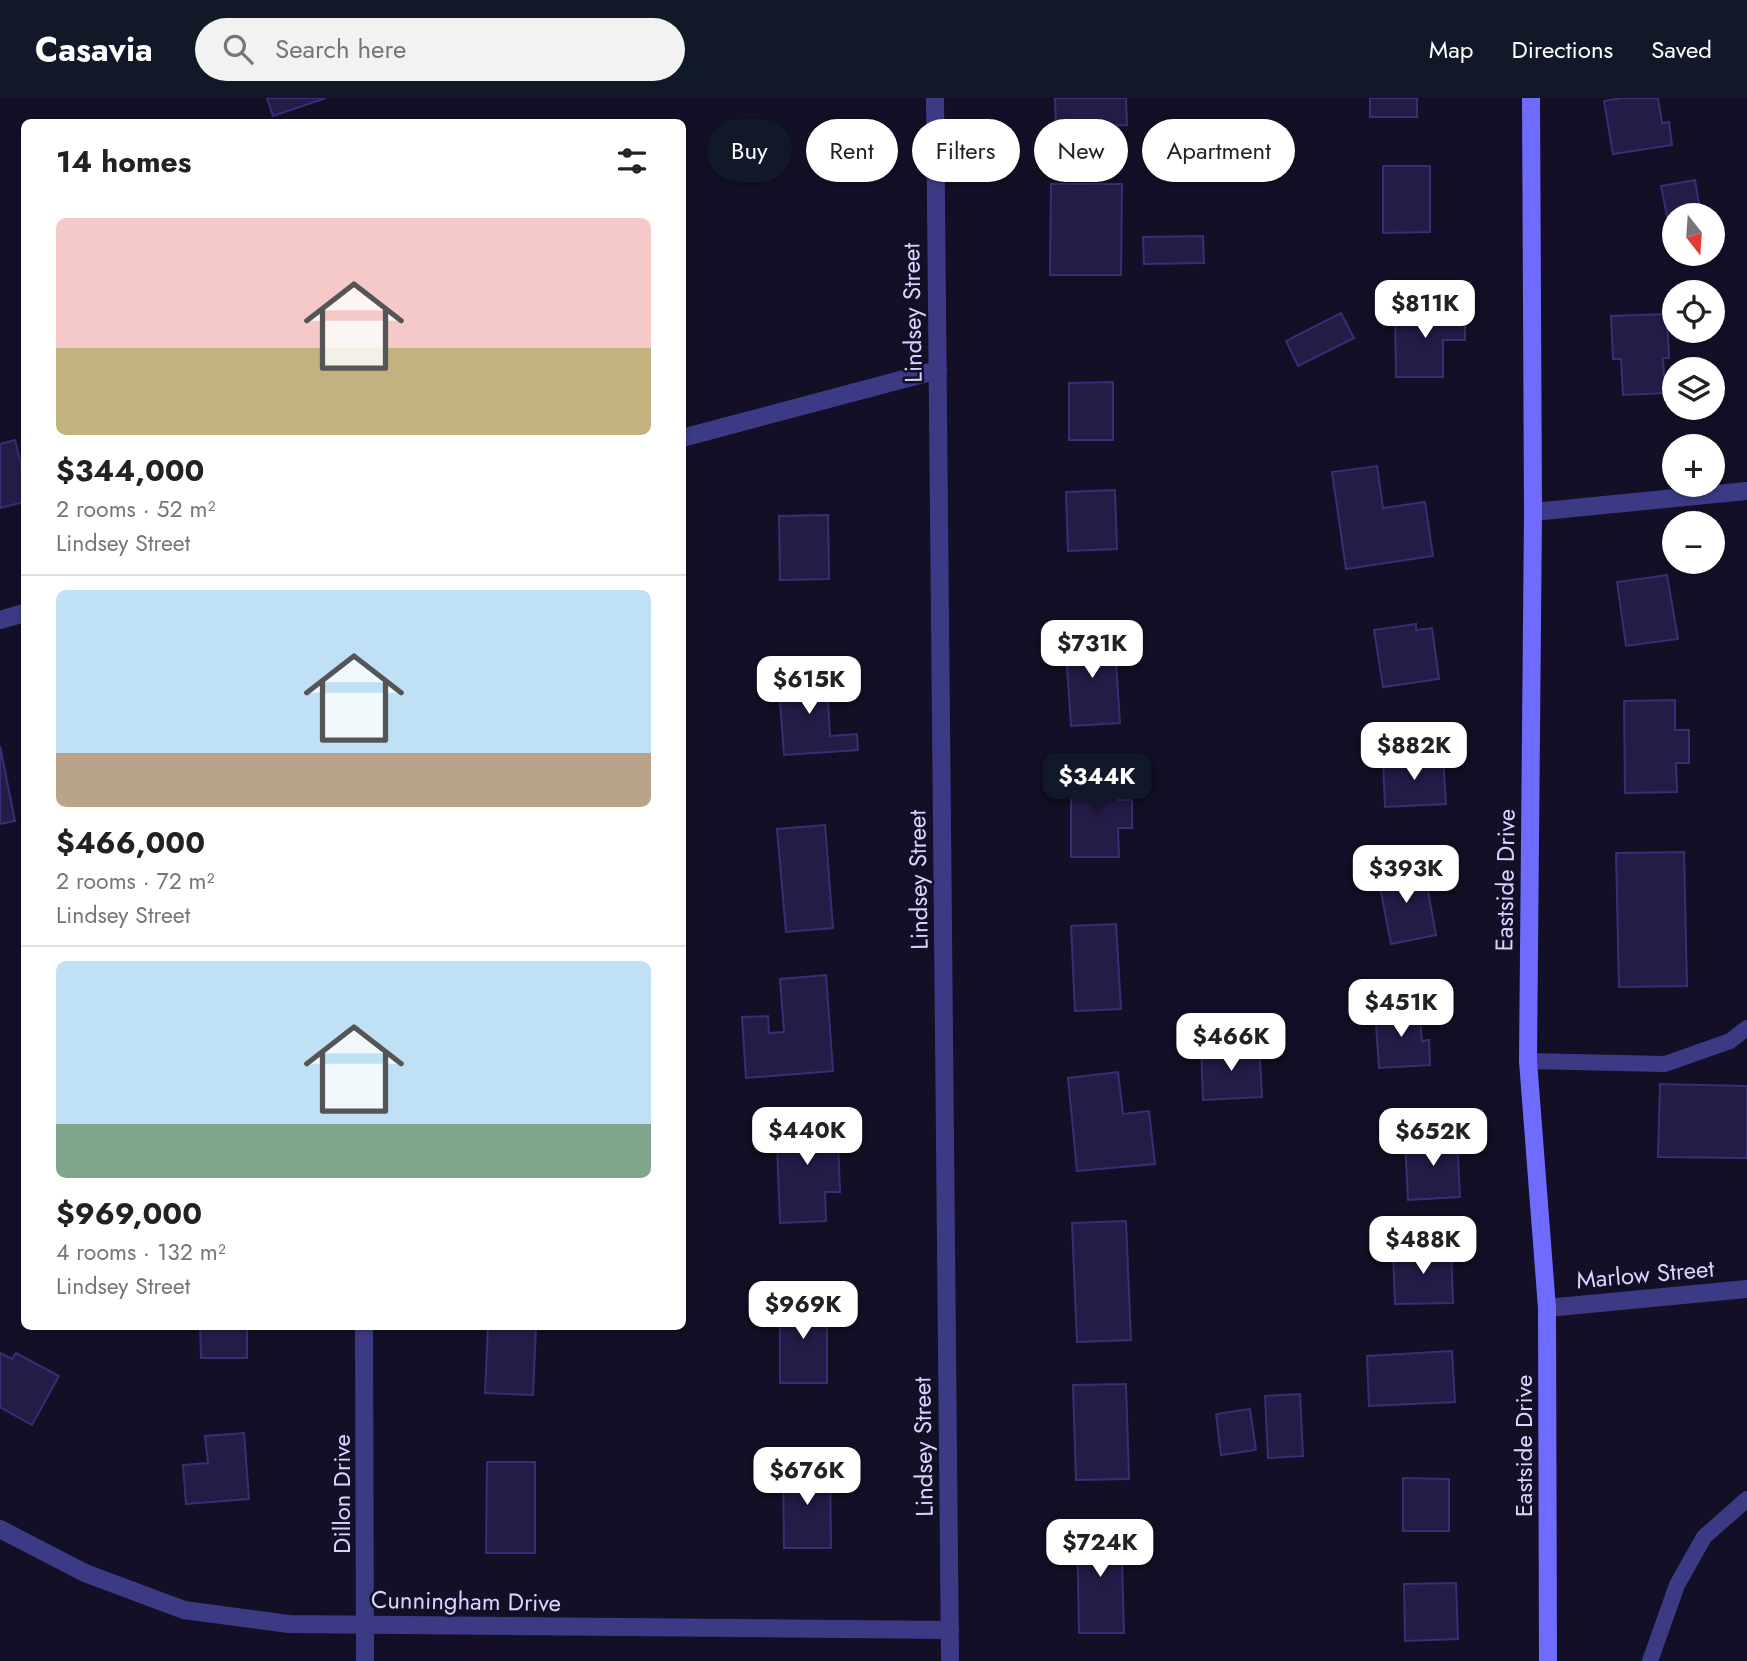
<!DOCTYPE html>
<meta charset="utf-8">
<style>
:root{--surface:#fff;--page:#f2f2f2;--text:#222;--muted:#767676;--line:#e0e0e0;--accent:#111827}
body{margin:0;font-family:Jost,sans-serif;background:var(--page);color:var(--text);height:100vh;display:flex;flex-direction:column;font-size:26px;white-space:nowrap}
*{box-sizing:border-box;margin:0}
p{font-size:23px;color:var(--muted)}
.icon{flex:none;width:38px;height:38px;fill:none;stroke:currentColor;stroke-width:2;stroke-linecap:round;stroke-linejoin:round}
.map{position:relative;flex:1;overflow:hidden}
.sheet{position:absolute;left:21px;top:21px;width:665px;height:1211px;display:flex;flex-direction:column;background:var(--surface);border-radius:10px;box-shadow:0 2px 5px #0004}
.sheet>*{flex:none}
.top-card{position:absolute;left:707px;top:21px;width:665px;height:63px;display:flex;gap:14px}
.needle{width:46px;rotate:163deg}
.fabs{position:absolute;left:1662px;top:105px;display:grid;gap:14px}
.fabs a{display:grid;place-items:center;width:63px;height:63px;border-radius:50%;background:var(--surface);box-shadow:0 2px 5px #0004;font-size:35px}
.price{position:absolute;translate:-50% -60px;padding:0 16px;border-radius:14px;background:#fff;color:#222;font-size:23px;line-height:46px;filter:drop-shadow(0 2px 4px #0008)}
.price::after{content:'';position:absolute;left:50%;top:42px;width:21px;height:16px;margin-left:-10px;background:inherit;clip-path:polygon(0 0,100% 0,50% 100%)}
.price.on{background:var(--accent);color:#fff}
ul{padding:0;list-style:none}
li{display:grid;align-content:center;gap:14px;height:371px;padding:0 35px}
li+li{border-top:2px solid var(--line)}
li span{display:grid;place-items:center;height:217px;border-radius:10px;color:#555}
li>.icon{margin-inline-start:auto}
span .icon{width:126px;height:126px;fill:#fffc;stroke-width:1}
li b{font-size:30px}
h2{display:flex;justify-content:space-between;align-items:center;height:84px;padding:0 35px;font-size:30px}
.tag{padding:0 24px;border-radius:32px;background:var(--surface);box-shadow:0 2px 5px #0004;font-size:24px;line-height:63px}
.tag.on{background:var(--accent);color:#fff}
header{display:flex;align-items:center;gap:42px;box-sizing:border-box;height:98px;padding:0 35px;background:var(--accent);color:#fff}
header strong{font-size:33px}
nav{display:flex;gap:38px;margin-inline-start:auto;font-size:24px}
.search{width:490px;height:63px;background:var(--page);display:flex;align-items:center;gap:18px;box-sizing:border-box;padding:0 24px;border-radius:38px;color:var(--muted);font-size:26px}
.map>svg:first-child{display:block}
.building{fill:#241b47;stroke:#3b2d73;stroke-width:2}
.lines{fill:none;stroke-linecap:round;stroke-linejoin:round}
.lane{stroke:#3d3a85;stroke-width:16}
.street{stroke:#3d3a85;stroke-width:18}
.secondary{stroke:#6f6bff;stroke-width:18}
.labels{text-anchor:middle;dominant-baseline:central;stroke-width:5;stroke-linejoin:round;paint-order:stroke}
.street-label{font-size:24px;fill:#d9d4ff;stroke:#130f26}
</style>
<header>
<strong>Casavia</strong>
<div class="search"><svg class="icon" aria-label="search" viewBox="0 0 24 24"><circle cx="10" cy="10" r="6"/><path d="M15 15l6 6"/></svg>Search here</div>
<nav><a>Map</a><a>Directions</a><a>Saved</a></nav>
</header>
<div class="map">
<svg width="1747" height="1563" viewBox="0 0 1747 1563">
<rect width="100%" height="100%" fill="#130f26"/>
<!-- building -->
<g class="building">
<polygon points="267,0 326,0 273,18"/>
<polygon points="1055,0 1126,0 1127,27 1056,30"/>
<rect x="1370" y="0" width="47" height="19"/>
<polygon points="1621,0 1658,0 1662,25 1669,24 1672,47 1613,56 1604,3"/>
<polygon points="1383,68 1430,68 1430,134 1383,135"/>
<polygon points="1695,82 1700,112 1667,118 1661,88"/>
<polygon points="1051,86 1122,86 1121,177 1050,177"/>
<polygon points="1203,138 1204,165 1144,166 1143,139"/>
<polygon points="1465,211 1465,242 1443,242 1443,279 1396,279 1395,212"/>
<polygon points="1341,215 1354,240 1298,268 1286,243"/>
<polygon points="1667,216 1669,260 1663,260 1665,295 1623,297 1621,261 1613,261 1611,218"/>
<polygon points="1113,284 1113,342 1069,342 1069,285"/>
<polygon points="15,342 24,378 24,404 0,410 0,346"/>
<polygon points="1377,368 1383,410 1425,404 1433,458 1346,471 1332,374"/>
<polygon points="1115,392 1117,451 1068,453 1066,394"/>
<polygon points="828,417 829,481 780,482 779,418"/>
<polygon points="1667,477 1678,541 1626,548 1617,484"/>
<polygon points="1416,526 1416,532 1432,530 1439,581 1383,589 1374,532"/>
<polygon points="1114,535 1120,625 1071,628 1065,538"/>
<polygon points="826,573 830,638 857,636 858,652 784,657 778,576"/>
<polygon points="1675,602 1675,632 1689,632 1689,665 1676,665 1677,694 1625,695 1624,603"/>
<polygon points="0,648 15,723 0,726"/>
<polygon points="1443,659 1446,706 1385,709 1383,662"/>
<polygon points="1117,669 1117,702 1132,702 1132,730 1118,730 1119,759 1071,759 1071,670"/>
<polygon points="825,727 833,830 786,834 777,731"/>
<polygon points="1684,754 1687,888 1619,889 1616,755"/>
<polygon points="1404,768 1407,780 1425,777 1436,837 1391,846 1377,773"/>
<polygon points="1116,826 1121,911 1075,913 1071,828"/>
<polygon points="826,877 833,973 746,980 742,919 768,918 769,935 784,934 780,881"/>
<polygon points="1419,909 1422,943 1429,942 1430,967 1379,970 1375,912"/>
<polygon points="1259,947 1262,999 1203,1002 1201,950"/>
<polygon points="1118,974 1123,1016 1149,1013 1155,1066 1077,1073 1068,980"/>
<polygon points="1660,986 1747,988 1747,1060 1658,1059"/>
<polygon points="837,1018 840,1094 825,1094 826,1123 780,1125 776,1021"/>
<polygon points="1457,1039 1460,1099 1408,1102 1405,1042"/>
<polygon points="1126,1123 1131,1242 1077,1244 1072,1125"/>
<polygon points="1451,1150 1453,1205 1395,1206 1393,1152"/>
<rect x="780" y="1201" width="47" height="84"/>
<polygon points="200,1228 247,1228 247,1260 201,1260"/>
<polygon points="488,1228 536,1228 533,1297 485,1295"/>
<polygon points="1452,1253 1455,1304 1369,1308 1367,1258"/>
<polygon points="0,1255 12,1261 16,1255 59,1278 32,1327 0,1309"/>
<polygon points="1126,1286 1129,1381 1076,1382 1073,1287"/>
<polygon points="1300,1296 1303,1358 1268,1360 1265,1298"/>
<polygon points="1250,1311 1256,1352 1221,1357 1216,1316"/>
<polygon points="244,1335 249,1401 186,1406 183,1367 208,1365 205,1338"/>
<polygon points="487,1364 535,1364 535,1455 486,1455"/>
<polygon points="830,1368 831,1450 784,1450 783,1369"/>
<polygon points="1403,1380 1449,1381 1449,1433 1403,1433"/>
<polygon points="1121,1425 1124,1535 1079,1535 1077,1427"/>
<polygon points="1456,1485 1458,1541 1405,1543 1404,1486"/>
</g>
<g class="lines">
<!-- lane -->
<g class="lane">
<polyline points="1528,963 1665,966 1730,943 1747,930"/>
<polyline points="1650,1563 1677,1487 1704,1439 1747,1401"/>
</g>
<!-- street -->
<g class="street">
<polyline points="935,0 950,1563"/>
<polyline points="682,340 938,272"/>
<polyline points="1533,414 1747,393"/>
<polyline points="0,522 24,515"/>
<polyline points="1547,1210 1747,1191"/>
<polyline points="364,1228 365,1563"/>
<polyline points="0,1431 85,1475 184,1512 289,1526 950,1532"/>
</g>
<!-- secondary -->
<polyline class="secondary" points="1531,0 1533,414 1528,963 1547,1210 1548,1563"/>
</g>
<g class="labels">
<!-- street labels -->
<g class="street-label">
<text transform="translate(912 215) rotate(-91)">Lindsey Street</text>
<text transform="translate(918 782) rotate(-91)">Lindsey Street</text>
<text transform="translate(1505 782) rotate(-89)">Eastside Drive</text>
<text transform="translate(1645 1176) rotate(-5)">Marlow Street</text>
<text transform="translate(1523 1348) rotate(-90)">Eastside Drive</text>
<text transform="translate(923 1349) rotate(-91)">Lindsey Street</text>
<text transform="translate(341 1396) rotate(-90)">Dillon Drive</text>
<text transform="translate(466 1503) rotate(1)">Cunningham Drive</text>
</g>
</g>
</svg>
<div class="fabs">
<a><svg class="needle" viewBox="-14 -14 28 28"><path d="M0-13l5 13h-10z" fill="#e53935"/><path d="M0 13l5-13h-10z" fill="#767676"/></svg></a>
<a><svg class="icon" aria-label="locate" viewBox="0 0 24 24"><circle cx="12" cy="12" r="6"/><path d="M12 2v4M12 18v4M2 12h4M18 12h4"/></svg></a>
<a><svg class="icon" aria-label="layers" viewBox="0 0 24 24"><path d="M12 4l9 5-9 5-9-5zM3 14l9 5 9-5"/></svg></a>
<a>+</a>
<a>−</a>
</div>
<b class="price" style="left:1425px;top:242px">$811K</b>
<b class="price" style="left:1092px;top:582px">$731K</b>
<b class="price" style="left:809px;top:618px">$615K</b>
<b class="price" style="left:1414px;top:684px">$882K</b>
<b class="price on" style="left:1097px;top:715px">$344K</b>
<b class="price" style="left:1406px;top:807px">$393K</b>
<b class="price" style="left:1401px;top:941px">$451K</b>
<b class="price" style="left:1231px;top:975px">$466K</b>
<b class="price" style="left:807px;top:1069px">$440K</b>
<b class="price" style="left:1433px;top:1070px">$652K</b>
<b class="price" style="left:1423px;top:1178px">$488K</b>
<b class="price" style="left:803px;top:1243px">$969K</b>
<b class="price" style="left:807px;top:1409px">$676K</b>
<b class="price" style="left:1100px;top:1481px">$724K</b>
<div class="top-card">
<a class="tag on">Buy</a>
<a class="tag">Rent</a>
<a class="tag">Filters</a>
<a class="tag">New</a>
<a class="tag">Apartment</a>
</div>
<section class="sheet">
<h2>14 homes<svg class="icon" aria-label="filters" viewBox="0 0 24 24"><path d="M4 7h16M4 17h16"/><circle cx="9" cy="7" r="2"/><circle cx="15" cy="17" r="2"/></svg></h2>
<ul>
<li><span style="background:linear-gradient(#f6c9c9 60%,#c2b280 0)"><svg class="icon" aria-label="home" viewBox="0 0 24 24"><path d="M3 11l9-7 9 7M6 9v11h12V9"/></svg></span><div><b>$344,000</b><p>2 rooms · 52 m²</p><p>Lindsey Street</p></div></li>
<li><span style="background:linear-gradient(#bfe0f5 75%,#b9a48a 0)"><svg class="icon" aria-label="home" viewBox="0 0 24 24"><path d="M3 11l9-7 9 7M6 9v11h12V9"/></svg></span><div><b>$466,000</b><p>2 rooms · 72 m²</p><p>Lindsey Street</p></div></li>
<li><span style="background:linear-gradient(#bfe0f5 75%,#7fa58c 0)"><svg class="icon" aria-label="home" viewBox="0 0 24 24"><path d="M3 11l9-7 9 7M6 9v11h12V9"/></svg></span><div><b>$969,000</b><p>4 rooms · 132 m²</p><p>Lindsey Street</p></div></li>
</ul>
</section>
</div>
